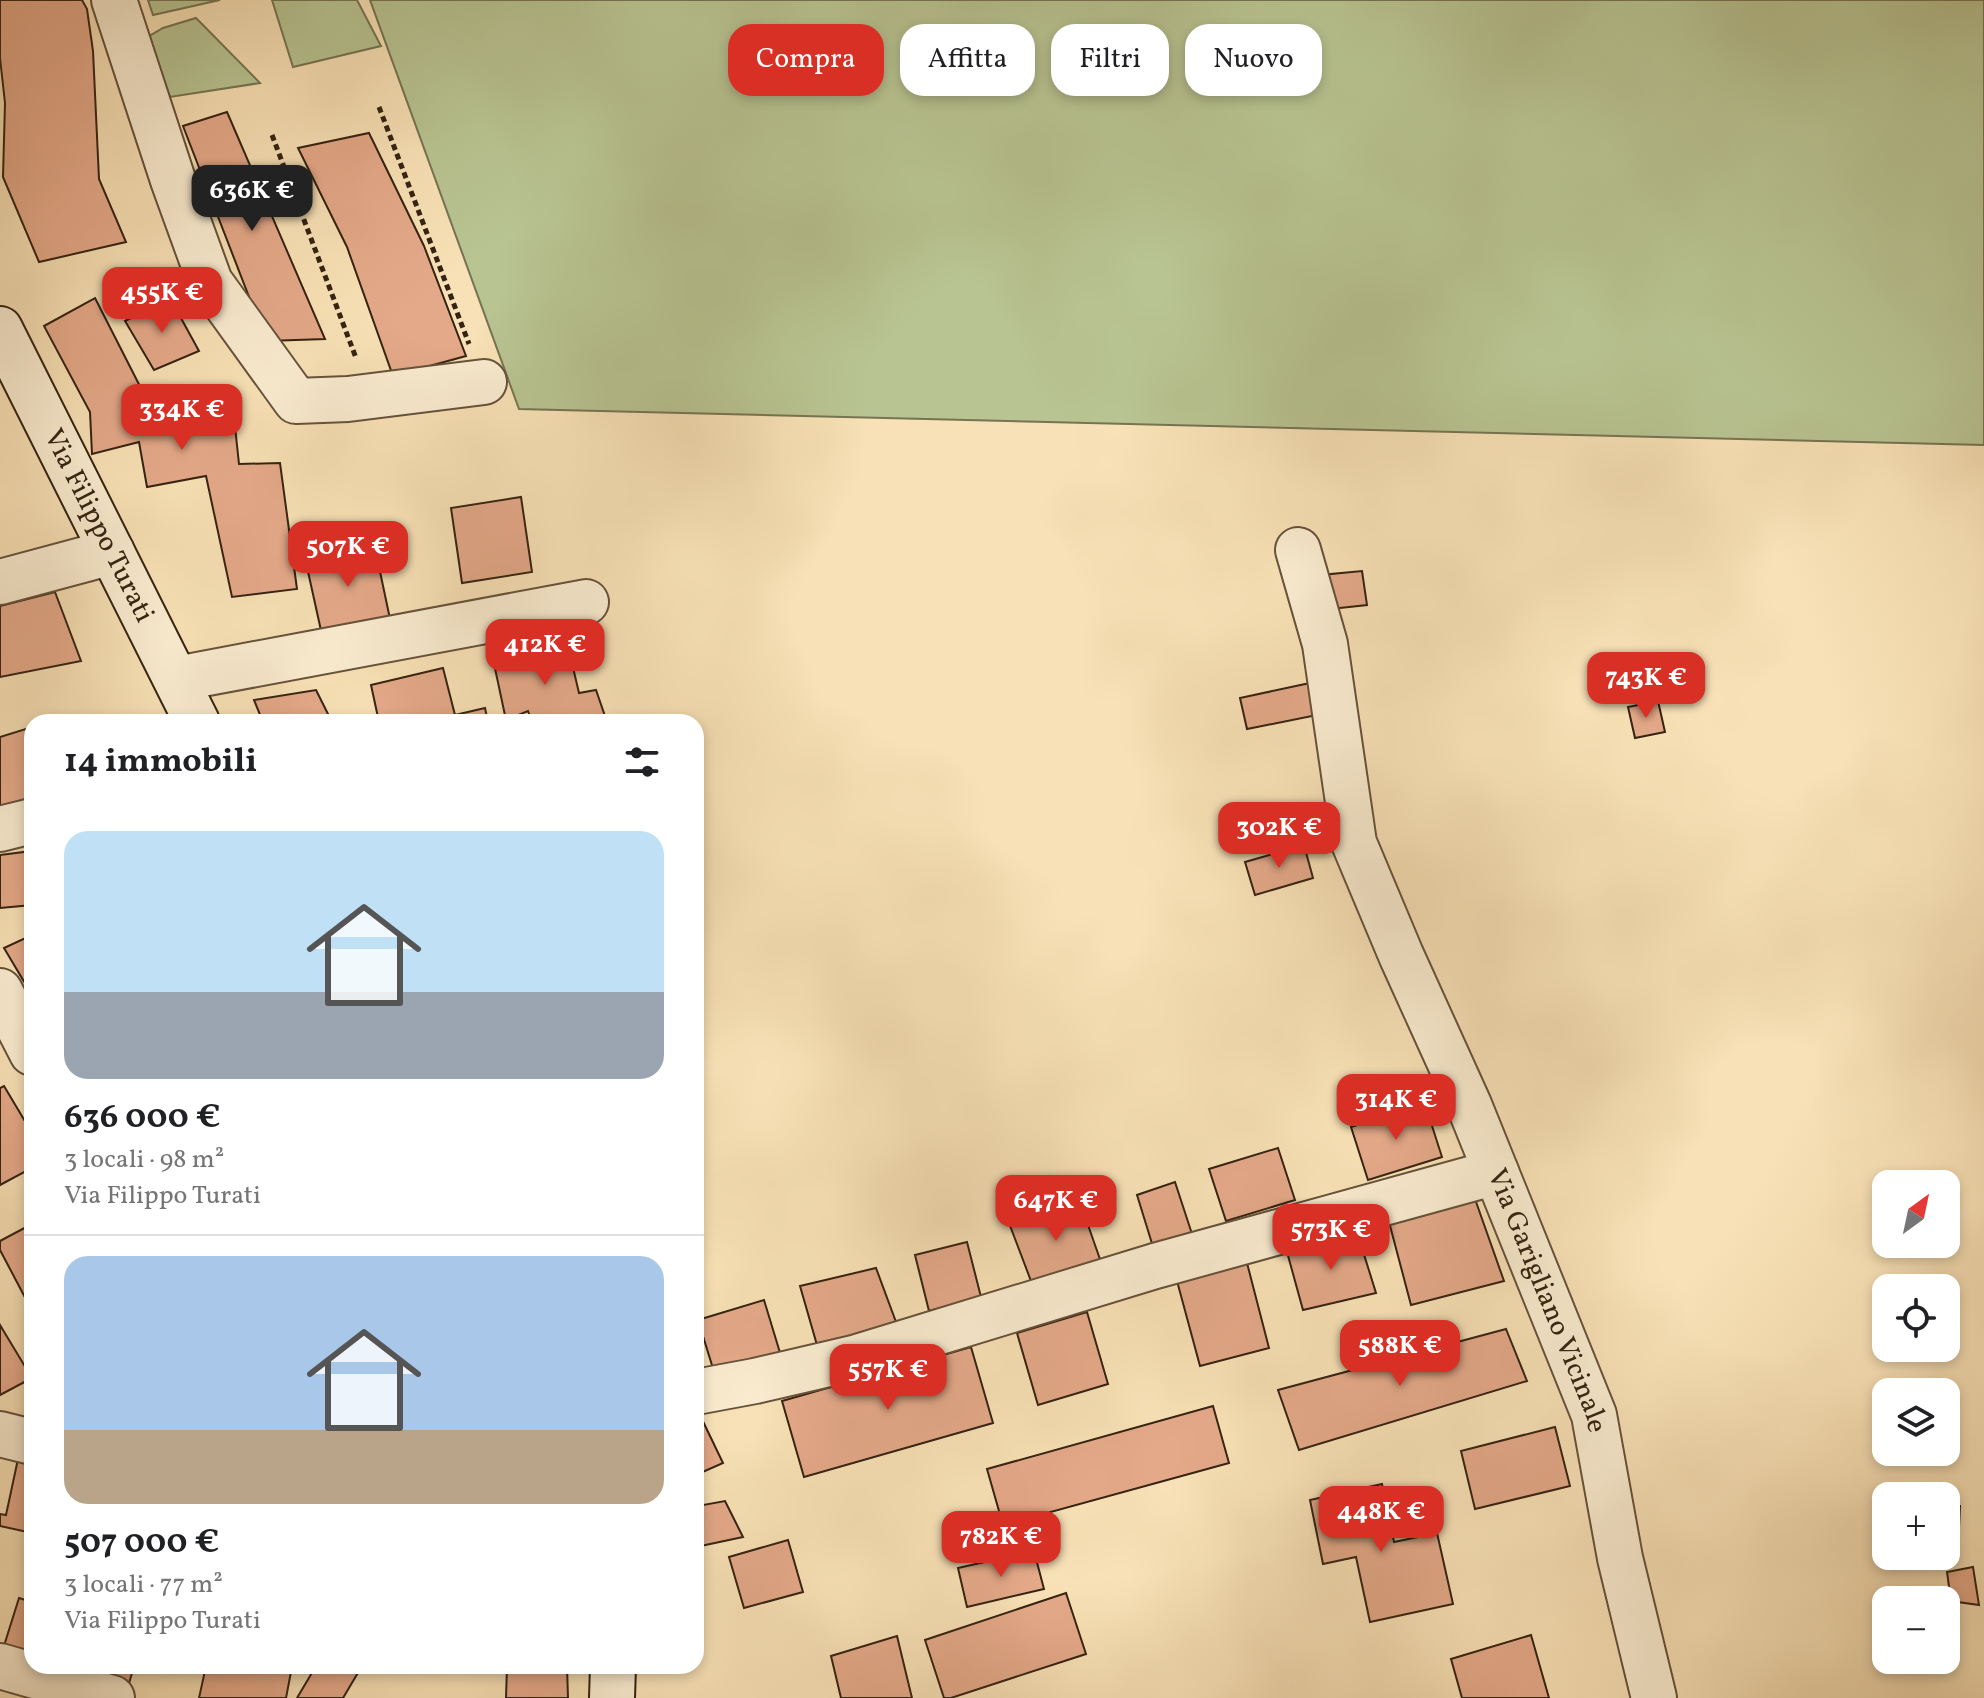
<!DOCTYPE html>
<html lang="it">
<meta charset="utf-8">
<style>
:root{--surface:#fff;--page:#f2f2f2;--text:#202124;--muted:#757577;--line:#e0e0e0;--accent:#d93025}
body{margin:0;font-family:Vollkorn,serif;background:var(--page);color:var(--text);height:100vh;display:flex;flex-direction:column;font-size:30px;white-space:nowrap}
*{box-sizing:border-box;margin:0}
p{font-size:26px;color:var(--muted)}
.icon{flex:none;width:44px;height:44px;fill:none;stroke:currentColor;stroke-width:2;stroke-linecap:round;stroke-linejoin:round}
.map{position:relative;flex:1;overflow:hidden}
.drawer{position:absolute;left:24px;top:714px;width:680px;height:960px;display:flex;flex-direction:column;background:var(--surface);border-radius:24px;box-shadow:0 4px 12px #0003}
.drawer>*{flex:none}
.guide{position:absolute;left:728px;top:24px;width:760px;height:72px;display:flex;gap:16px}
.needle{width:52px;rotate:33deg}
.buttons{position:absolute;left:1872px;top:1170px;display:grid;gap:16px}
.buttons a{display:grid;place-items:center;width:88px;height:88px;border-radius:16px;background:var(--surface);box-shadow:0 4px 12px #0003;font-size:40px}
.price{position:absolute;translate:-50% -68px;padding:0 18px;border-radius:16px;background:var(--accent);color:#fff;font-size:26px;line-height:52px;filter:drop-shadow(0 2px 4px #0008)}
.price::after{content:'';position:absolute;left:50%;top:48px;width:24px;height:18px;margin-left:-12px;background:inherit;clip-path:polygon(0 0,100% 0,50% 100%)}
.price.active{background:#222;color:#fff}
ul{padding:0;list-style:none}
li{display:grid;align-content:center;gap:16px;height:424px;padding:0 40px}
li+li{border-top:2px solid var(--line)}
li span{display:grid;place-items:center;height:248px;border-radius:24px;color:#555}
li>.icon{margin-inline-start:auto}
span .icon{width:144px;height:144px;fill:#fffc;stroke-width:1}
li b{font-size:34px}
h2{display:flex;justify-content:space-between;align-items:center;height:96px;padding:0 40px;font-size:34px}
.pill{padding:0 28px;border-radius:24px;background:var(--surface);box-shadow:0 4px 12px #0003;font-size:28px;line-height:72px}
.pill.active{background:var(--accent);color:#fff}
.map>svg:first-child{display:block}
.green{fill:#b8c492;stroke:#767452;stroke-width:2}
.building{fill:#e4a989;stroke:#352312;stroke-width:2}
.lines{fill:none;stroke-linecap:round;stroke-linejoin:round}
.minor-casing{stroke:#66523b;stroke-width:48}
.secondary-casing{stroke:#352312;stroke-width:48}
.path{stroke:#352312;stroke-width:5;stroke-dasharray:6 4;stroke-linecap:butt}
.minor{stroke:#faecd0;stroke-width:44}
.secondary{stroke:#faecd0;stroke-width:44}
.labels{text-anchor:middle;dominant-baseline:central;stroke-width:7;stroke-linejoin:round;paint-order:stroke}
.street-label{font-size:28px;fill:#352312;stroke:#faecd0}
</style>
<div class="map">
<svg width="1984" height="1698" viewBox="0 0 1984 1698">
<rect width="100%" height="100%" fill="#f8e1b6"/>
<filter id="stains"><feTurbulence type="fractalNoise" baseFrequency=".0025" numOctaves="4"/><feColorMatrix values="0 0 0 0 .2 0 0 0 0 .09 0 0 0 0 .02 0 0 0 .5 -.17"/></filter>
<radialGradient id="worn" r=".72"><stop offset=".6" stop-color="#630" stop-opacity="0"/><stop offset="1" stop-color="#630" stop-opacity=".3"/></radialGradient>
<!-- green -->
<g class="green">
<polygon points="148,0 220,0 153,15"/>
<polygon points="272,0 357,0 381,46 293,67"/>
<polygon points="370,0 1984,0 1984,445 519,409"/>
<polygon points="196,18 260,83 170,97 146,38 163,28"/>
</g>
<!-- building -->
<g class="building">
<polygon points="0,0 82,0 87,9 93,51 99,179 126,242 39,262 3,177 5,103 0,58"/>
<polygon points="227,112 325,339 266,341 183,126"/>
<polygon points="369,133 424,246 466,356 393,376 347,247 298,148"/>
<polygon points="95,298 150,406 233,408 239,464 280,463 297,589 232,597 206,476 147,487 139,442 92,454 90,412 44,326"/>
<polygon points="170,298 199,351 154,370 125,321"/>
<polygon points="521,497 532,572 462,583 451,508"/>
<polygon points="374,543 390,619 322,635 305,558"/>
<polygon points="1362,571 1367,605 1331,609 1321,575"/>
<polygon points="55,592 81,661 0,677 0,606"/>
<polygon points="567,642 579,693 596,690 607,722 532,722 528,711 506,720 493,659"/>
<polygon points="443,668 455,715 485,708 488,722 379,722 371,685"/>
<polygon points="1310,683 1317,715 1247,729 1240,698"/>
<polygon points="316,690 332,722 263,722 254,700"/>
<polygon points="1658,701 1665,732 1635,738 1628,707"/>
<polygon points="32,727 32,797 0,807 0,737"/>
<polygon points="1304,845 1313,878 1255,895 1245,862"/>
<polygon points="32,851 32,905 0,908 0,855"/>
<polygon points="32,935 32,995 4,948"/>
<polygon points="4,1086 32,1133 32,1168 0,1185 0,1088"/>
<polygon points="1425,1104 1442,1157 1368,1180 1351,1127"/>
<polygon points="1278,1148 1295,1200 1226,1221 1209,1169"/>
<polygon points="1175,1182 1193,1237 1154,1250 1137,1195"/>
<polygon points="1475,1199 1504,1281 1411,1305 1389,1222"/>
<polygon points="1081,1205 1102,1265 1031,1281 1009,1223"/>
<polygon points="32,1224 32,1303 29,1305 0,1250 0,1241"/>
<polygon points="1357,1232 1376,1293 1303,1310 1287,1252"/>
<polygon points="967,1242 981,1297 929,1311 915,1255"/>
<polygon points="1247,1263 1269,1348 1200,1366 1177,1281"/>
<polygon points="876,1268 899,1330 819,1352 800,1286"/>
<polygon points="764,1300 781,1356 715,1375 698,1320"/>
<polygon points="1087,1312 1108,1384 1038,1405 1017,1333"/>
<polygon points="0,1325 32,1378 0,1395"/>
<polygon points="1506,1329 1527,1381 1299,1450 1278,1390"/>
<polygon points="971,1347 993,1423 804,1477 782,1401"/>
<polygon points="1213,1406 1229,1463 1003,1525 987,1469"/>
<polygon points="698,1411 723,1463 696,1475 696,1412"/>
<polygon points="1555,1427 1570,1486 1475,1509 1461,1451"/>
<polygon points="18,1459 32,1462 32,1533 0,1526 0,1514 6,1515"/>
<polygon points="1382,1484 1394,1542 1437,1533 1453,1604 1370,1622 1356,1557 1323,1564 1310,1500"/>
<polygon points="725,1501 743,1537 696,1547 696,1502 698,1506"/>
<polygon points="1946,1506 1960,1506 1959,1528 1946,1524"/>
<polygon points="788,1540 803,1592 744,1608 729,1557"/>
<polygon points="1034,1551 1044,1589 967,1607 958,1568"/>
<polygon points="1973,1567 1979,1605 1951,1601 1947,1572"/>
<polygon points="1066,1593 1086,1654 951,1698 944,1698 925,1640"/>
<polygon points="19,1598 32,1602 32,1658 3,1649"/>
<polygon points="1531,1635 1549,1698 1462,1698 1451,1659"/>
<polygon points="897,1636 912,1698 841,1698 831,1656"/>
<polygon points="59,1666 134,1666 128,1687"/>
<polygon points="206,1666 271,1666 291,1672 286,1698 199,1698"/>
<polygon points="316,1666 362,1666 343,1698 297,1698"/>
<polygon points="505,1666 567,1666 568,1698 506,1698 507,1666"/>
</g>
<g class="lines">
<defs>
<g id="minor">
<polyline points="114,0 173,180 210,282 296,401 348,399 484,382"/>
<path id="s1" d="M 1298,550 L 1325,644 L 1354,843 L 1401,955 L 1469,1105 L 1594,1415 L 1620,1558 L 1654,1698"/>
<polyline points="0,582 112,552"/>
<polyline points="176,679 586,602"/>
<polyline points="0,829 32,821"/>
<polyline points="0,991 32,1053"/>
<polyline points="696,1392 755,1381 854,1358 1155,1266 1496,1172"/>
<polyline points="0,1434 32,1442"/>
<polyline points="0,1666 112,1698"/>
</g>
<g id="secondary">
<path id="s2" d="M 0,329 L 197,722"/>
<polyline points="612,1698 613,1666"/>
</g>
</defs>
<!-- minor casing -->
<use href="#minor" class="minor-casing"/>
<!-- secondary casing -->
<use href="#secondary" class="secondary-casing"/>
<!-- path -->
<g class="path">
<polyline points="379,107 469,344"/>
<polyline points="272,135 356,358"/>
</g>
<!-- minor -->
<use href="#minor" class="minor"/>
<!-- secondary -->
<use href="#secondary" class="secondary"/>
</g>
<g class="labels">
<!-- street labels -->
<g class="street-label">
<text stroke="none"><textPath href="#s2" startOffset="220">Via Filippo Turati</textPath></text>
<text stroke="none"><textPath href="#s1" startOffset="796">Via Garigliano Vicinale</textPath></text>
</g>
</g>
<rect width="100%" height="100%" filter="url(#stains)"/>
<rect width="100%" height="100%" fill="url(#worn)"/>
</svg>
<div class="buttons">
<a><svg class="needle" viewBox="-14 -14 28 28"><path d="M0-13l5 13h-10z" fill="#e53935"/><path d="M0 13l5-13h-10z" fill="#757577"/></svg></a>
<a><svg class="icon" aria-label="locate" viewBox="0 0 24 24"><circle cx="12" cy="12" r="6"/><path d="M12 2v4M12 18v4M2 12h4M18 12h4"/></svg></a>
<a><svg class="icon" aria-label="layers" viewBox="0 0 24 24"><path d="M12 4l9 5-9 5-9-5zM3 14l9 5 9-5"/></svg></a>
<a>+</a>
<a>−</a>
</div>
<b class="price active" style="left:252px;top:233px">636K €</b>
<b class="price" style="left:162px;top:335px">455K €</b>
<b class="price" style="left:182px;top:452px">334K €</b>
<b class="price" style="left:348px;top:589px">507K €</b>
<b class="price" style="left:545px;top:687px">412K €</b>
<b class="price" style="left:1646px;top:720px">743K €</b>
<b class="price" style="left:1279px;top:870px">302K €</b>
<b class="price" style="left:1396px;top:1142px">314K €</b>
<b class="price" style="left:1056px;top:1243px">647K €</b>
<b class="price" style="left:1331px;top:1272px">573K €</b>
<b class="price" style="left:1400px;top:1388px">588K €</b>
<b class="price" style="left:888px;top:1412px">557K €</b>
<b class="price" style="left:1381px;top:1554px">448K €</b>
<b class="price" style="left:1001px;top:1579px">782K €</b>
<div class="guide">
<a class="pill active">Compra</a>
<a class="pill">Affitta</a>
<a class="pill">Filtri</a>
<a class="pill">Nuovo</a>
</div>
<section class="drawer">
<h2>14 immobili<svg class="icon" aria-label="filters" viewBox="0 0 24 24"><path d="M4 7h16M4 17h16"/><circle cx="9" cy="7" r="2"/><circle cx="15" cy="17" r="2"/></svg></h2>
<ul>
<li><span style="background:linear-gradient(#bfe0f5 65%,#9aa5b1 0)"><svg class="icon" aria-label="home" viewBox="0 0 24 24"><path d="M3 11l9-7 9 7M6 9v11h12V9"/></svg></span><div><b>636 000 €</b><p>3 locali · 98 m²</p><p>Via Filippo Turati</p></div></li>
<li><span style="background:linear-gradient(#a9c7e8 70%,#b9a48a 0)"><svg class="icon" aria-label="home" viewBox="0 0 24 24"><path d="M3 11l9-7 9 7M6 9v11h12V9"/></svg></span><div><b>507 000 €</b><p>3 locali · 77 m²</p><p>Via Filippo Turati</p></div></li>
</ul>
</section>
</div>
